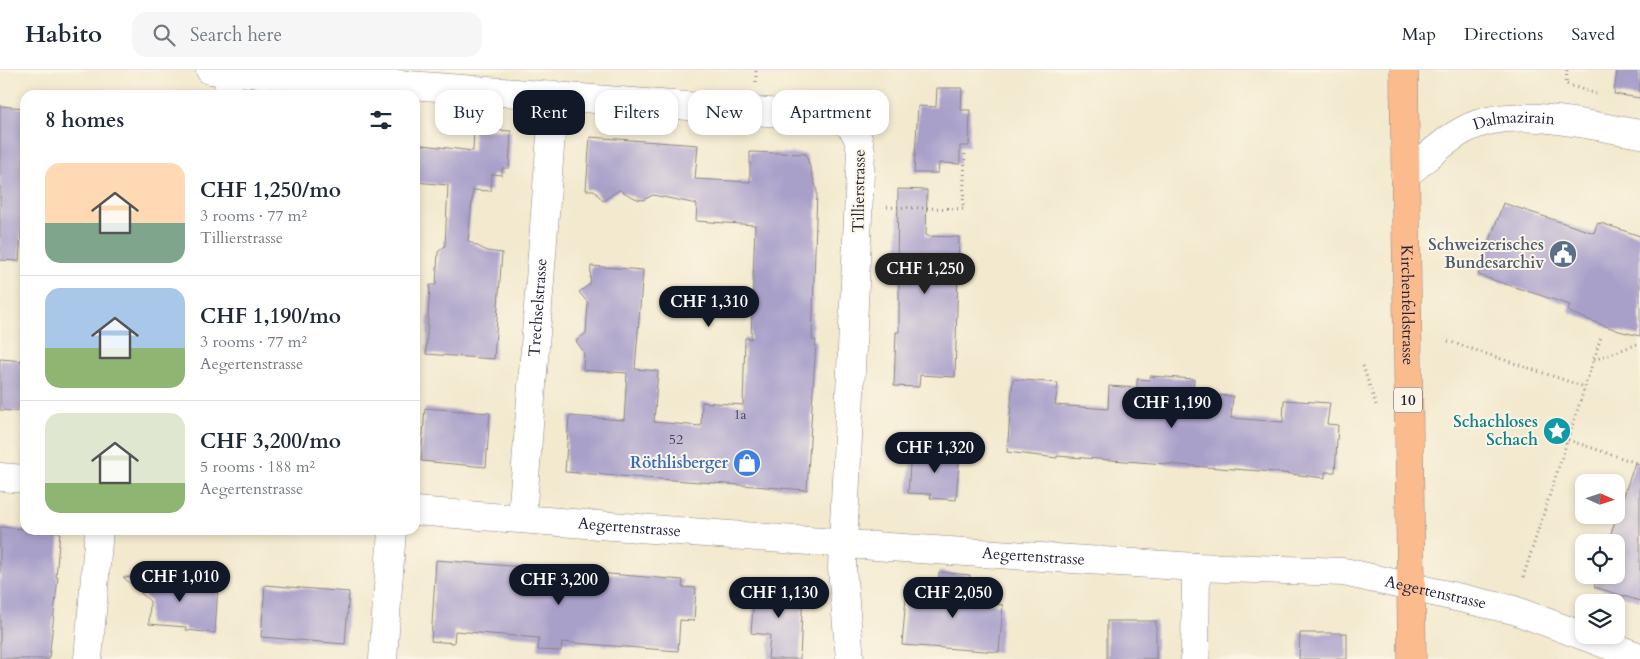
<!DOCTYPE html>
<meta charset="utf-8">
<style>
:root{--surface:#fff;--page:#f6f6f7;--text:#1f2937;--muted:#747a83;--line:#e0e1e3;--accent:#111827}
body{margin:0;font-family:Cardo,serif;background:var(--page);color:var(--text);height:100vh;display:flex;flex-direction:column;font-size:19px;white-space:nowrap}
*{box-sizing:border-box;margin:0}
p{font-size:16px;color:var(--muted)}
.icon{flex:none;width:28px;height:28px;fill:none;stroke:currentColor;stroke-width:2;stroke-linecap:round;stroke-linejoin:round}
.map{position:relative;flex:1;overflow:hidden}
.panel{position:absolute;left:20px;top:20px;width:400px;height:445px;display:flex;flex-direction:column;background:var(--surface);border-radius:15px;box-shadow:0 2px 8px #0003}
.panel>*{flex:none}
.banner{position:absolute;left:435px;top:20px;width:475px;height:45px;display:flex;gap:10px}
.needle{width:32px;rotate:93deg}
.controls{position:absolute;left:1575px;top:404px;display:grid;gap:10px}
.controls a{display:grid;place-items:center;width:50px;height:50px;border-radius:10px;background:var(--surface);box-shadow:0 2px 8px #0003;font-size:25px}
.price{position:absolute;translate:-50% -42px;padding:0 11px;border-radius:18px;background:var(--accent);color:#fff;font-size:16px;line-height:32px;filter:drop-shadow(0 1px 2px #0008)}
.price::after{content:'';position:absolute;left:50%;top:30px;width:15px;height:11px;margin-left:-8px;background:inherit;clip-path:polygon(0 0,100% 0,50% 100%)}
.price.active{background:#222;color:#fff}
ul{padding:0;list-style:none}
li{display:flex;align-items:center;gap:15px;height:125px;padding:0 25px}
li+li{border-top:1px solid var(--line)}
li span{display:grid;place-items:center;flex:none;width:140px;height:100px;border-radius:15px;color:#555}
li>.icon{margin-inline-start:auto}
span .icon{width:60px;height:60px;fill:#fffc;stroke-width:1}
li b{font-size:21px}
h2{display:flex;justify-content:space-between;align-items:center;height:60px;padding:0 25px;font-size:21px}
.chip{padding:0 18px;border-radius:15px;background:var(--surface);box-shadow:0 2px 8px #0003;font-size:18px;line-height:45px}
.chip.active{background:var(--accent);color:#fff}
header{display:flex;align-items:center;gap:30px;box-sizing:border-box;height:70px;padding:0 25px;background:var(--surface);border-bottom:1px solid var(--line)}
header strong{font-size:24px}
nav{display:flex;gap:28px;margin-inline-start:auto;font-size:18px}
.search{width:350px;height:45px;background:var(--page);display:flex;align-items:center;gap:12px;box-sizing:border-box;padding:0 18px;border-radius:15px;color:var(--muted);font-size:19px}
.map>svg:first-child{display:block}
.building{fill:#a9a0ca}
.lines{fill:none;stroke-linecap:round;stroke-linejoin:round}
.minor-casing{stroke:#8a8684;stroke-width:29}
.primary-casing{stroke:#8a8684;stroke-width:29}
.path{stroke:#8a8684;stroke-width:3;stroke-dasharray:1 4;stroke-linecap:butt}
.minor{stroke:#fff;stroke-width:28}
.primary{stroke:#fbbb8d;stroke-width:28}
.labels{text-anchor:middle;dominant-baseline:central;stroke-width:4;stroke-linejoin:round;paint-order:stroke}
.number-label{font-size:14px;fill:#44425f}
.shield{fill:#fcf5e5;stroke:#63616e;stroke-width:1}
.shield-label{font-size:15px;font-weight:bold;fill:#22223b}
.street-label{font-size:16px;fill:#22223b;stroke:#fcf5e5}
.service-label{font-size:16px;font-weight:bold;fill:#4e5e75;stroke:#fcf5e5;text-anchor:end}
.culture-label{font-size:16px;font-weight:bold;fill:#0d838f;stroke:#fcf5e5;text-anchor:end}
.shop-label{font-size:16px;font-weight:bold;fill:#366cbe;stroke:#fcf5e5;text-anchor:end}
</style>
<header>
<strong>Habito</strong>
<div class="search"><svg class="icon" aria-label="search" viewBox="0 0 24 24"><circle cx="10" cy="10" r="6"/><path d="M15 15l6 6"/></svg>Search here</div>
<nav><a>Map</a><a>Directions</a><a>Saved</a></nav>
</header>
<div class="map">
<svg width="1640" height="589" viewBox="0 0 1640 589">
<rect width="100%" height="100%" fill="#fcf5e5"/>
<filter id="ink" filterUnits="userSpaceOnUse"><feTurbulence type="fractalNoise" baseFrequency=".02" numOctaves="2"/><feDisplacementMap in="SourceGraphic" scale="10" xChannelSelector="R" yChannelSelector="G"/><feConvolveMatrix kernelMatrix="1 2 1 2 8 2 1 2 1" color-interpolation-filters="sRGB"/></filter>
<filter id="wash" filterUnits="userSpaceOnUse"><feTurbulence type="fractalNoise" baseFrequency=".0096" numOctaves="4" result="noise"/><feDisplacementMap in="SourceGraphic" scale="20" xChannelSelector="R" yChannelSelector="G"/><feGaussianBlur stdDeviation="1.12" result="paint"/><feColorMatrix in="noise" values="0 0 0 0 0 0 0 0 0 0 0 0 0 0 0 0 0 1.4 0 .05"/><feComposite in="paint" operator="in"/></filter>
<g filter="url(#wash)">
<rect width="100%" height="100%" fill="#f2e9ce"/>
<g id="blocks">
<!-- building -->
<g class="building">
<polygon points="1617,0 1640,0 1640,28 1614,24"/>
<polygon points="937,18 962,18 961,40 970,40 969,76 960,76 960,94 939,93 938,103 914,103 918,36 936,37"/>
<polygon points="0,36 25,38 25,107 19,191 0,190"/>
<polygon points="474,59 511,61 509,98 502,98 502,105 492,104 491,121 473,120 468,171 487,181 502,183 494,289 426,284 430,215 436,215 438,182 445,176 448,115 415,112 415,74 473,81"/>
<polygon points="590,67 698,75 695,109 750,112 750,82 806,84 817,121 812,270 816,270 807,420 565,402 569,346 624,350 627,303 583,300 584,282 576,271 586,263 588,233 579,222 590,214 591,196 643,200 635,299 658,301 654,352 701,356 702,332 743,335 745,268 751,269 755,155 696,151 697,134 653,125 643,130 637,129 619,120 603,131 594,120 586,120"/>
<polygon points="898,119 927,120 926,166 959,167 955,307 920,305 919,317 894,316 896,262 899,262 899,208 897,208"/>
<polygon points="1503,133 1594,163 1597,154 1601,153 1640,166 1640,266 1619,261 1571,243 1568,240 1570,235 1478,205"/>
<polygon points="0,289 25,291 25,342 0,340"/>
<polygon points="1150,306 1194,309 1193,324 1233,326 1231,348 1283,352 1284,330 1330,333 1327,354 1338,355 1335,402 1325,402 1325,408 1274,402 1057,386 1057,388 1007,382 1013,309 1058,313 1055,335 1108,339 1109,316 1137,318 1137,309 1150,310"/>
<polygon points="425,338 490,343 486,397 421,391"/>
<polygon points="934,379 960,381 956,430 930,428 931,424 908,423 911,381 934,383"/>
<polygon points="1635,393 1640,394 1640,531 1594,517 1598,505 1616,505 1616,472 1608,472"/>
<polygon points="0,457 60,462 56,507 58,507 49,589 0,589"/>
<polygon points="436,490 683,510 682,517 696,518 694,551 680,550 678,581 562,572 561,581 538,580 539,568 455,561 454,573 431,571"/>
<polygon points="939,502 970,505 969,531 1003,535 999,582 902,575 906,528 938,529"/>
<polygon points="123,507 218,515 215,563 186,560 186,557 149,554 150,531"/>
<polygon points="755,514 803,518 800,589 768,589 770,565 751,563"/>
<polygon points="265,515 349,522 345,574 261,567"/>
<rect x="1107" y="551" width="49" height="38"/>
<polygon points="1300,563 1347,563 1347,589 1299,589"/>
</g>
</g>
</g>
<g filter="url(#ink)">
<use href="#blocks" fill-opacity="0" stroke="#8a8684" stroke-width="1"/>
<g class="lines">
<defs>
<g id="minor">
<path d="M 210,0 L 834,47 C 852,53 858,63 861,81 L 842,498 L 850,589"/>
<polyline points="228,25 229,2"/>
<path id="s1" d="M 1405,105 C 1425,90 1444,70 1466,59 C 1512,34 1590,56 1640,64"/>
<polyline points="0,407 25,409"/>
<path id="s2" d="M 415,441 L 888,477 L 1196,497 L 1344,502 L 1514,540 L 1640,587"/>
<path id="s3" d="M 522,448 L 554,25"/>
<polyline points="88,589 99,460"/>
<polyline points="383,589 392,460"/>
<polyline points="1195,589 1196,497"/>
</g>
<g id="primary">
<path id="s4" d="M 1404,0 L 1412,589"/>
</g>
</defs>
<!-- minor casing -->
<use href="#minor" class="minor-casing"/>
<!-- primary casing -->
<use href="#primary" class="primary-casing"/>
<!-- path -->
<g class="path">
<polyline points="1567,0 1566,14 1596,24"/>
<polyline points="756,12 756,0"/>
<polyline points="887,137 963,139 965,81"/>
<polyline points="1448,271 1585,317"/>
<polyline points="1594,290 1640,273"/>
<polyline points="1363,296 1377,338"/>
<polyline points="1568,370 1640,394"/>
<polyline points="1523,507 1601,267"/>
</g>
<!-- minor -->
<use href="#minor" class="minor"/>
<!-- primary -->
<use href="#primary" class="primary"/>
</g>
</g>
<!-- icons -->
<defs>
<symbol id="civic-disc" viewBox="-11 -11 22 22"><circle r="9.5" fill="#5c6f8a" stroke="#fcf5e5"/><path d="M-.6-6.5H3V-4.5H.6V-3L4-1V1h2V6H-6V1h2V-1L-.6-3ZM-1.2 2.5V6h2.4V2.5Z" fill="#fff"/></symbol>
<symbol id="sight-disc" viewBox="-11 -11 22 22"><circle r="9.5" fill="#0f9aa8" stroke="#fcf5e5"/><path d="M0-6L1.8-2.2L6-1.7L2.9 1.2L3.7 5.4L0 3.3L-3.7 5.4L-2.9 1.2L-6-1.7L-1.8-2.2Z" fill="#fff"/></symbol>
<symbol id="shop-disc" viewBox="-11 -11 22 22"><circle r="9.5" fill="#3f7fe0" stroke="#fcf5e5"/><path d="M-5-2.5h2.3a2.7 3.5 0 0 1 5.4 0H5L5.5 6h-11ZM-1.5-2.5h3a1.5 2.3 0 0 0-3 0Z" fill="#fff"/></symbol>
</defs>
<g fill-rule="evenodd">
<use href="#civic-disc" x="1547" y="168" width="32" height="32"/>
<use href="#sight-disc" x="1541" y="345" width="32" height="32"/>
<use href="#shop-disc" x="731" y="377" width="32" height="32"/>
</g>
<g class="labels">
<!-- number labels -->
<g class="number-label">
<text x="740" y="344">1a</text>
<text x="676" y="369">52</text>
</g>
<!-- shield labels -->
<rect class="shield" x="1394" y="317.5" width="28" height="25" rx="4"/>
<g class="shield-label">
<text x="1408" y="330">10</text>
</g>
<!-- street labels -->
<g class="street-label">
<text stroke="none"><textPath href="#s1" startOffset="126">Dalmazirain</textPath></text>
<text transform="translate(859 121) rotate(-89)">Tillierstrasse</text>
<text stroke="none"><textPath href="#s4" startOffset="235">Kirchenfeldstrasse</textPath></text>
<text stroke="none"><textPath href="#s3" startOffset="211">Trechselstrasse</textPath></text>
<text stroke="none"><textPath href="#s2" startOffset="215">Aegertenstrasse</textPath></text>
<text stroke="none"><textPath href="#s2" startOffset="620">Aegertenstrasse</textPath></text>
<text stroke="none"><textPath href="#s2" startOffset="1025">Aegertenstrasse</textPath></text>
</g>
<!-- service labels -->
<g class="service-label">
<text x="1544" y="175">Schweizerisches<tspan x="1544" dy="18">Bundesarchiv</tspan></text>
</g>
<!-- culture labels -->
<g class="culture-label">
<text x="1538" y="352">Schachloses<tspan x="1538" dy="18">Schach</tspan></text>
</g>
<!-- shop labels -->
<g class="shop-label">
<text x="728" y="393">Röthlisberger</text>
</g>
</g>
</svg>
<div class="controls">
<a><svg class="needle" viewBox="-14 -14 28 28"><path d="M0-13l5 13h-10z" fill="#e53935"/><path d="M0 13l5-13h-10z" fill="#747a83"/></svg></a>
<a><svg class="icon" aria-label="locate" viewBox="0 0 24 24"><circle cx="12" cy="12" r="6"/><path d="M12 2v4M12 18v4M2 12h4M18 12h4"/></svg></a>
<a><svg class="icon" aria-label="layers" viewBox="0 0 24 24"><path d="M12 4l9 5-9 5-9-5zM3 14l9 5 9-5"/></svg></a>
</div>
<b class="price active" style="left:925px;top:225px">CHF 1,250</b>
<b class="price" style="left:709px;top:258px">CHF 1,310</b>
<b class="price" style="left:1172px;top:359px">CHF 1,190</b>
<b class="price" style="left:935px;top:404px">CHF 1,320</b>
<b class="price" style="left:180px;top:533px">CHF 1,010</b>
<b class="price" style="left:559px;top:536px">CHF 3,200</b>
<b class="price" style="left:779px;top:549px">CHF 1,130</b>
<b class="price" style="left:953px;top:549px">CHF 2,050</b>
<div class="banner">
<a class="chip">Buy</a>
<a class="chip active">Rent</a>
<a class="chip">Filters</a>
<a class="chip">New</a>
<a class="chip">Apartment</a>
</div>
<section class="panel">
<h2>8 homes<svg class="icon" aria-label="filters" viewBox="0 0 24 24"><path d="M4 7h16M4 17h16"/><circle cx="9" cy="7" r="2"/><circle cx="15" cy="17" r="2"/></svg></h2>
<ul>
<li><span style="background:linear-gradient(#ffd9b3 60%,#7fa58c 0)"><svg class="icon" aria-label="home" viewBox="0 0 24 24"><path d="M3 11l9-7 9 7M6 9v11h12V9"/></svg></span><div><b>CHF 1,250/mo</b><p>3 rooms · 77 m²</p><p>Tillierstrasse</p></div></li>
<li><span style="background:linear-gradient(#a9c7e8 60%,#8fb573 0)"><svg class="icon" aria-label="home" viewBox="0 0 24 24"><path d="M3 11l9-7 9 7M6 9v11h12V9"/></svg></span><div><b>CHF 1,190/mo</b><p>3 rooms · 77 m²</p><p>Aegertenstrasse</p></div></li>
<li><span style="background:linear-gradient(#dfe7d0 70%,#8fb573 0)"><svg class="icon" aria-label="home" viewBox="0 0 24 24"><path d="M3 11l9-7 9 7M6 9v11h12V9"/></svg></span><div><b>CHF 3,200/mo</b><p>5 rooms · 188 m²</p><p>Aegertenstrasse</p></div></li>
</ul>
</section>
</div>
